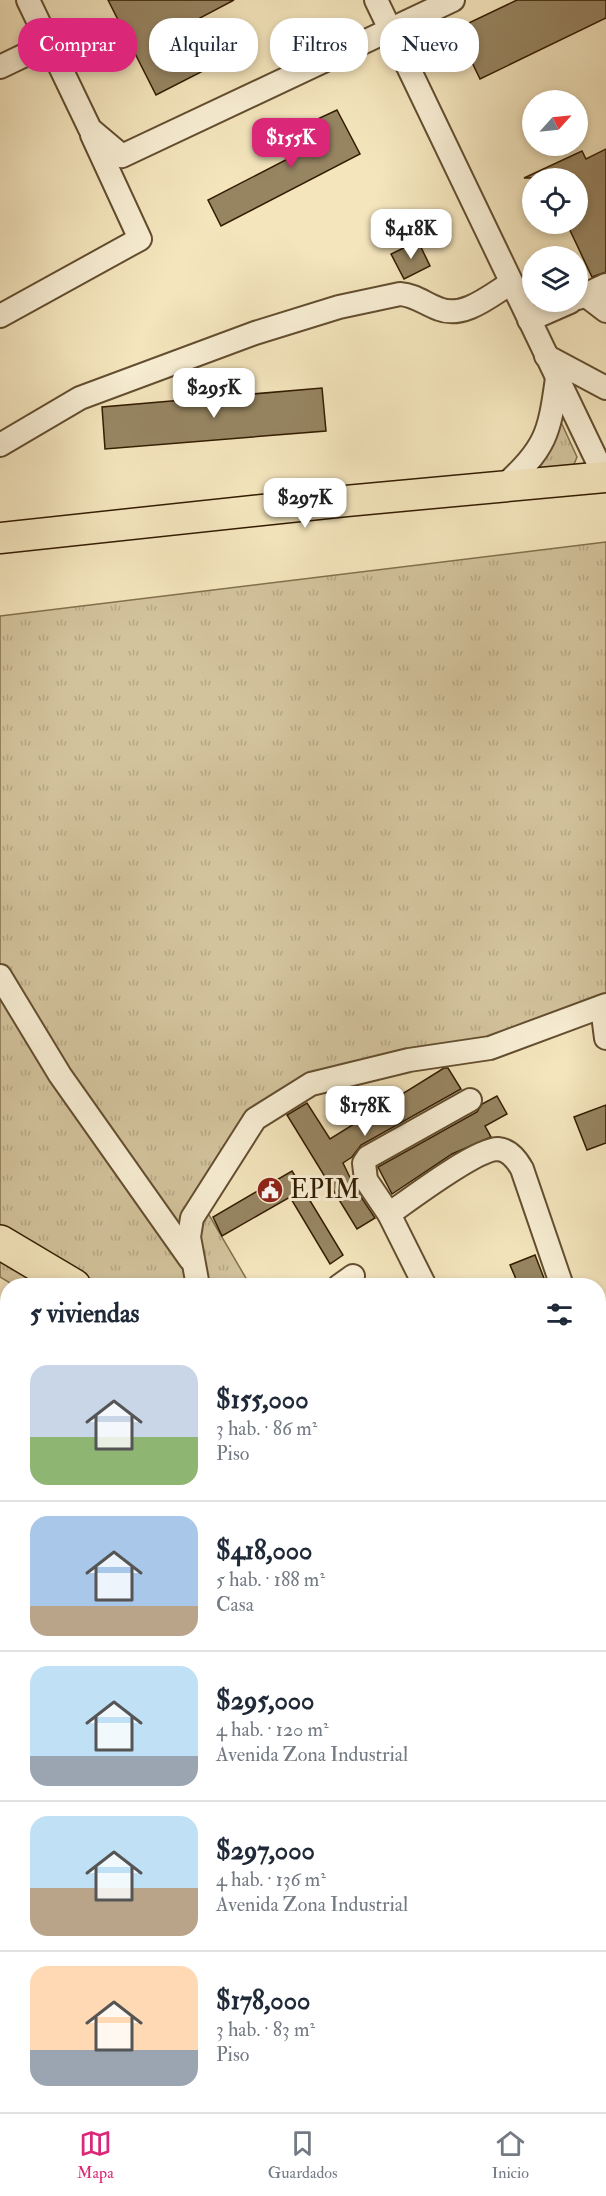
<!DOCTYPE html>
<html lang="es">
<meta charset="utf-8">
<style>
:root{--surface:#fff;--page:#f2f2f3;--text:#1f2937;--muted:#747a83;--line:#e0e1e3;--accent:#db2777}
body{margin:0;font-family:"IM FELL Double Pica",serif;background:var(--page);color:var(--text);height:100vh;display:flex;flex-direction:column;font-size:22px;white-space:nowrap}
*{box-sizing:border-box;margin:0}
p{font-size:20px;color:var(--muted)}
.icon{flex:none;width:33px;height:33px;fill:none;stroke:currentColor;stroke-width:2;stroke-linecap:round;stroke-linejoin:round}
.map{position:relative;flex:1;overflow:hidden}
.side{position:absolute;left:0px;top:1278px;width:606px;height:834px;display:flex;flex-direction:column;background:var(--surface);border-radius:24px 24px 0 0;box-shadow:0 3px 9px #0003}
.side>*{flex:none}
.top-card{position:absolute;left:18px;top:18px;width:570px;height:54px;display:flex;gap:12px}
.needle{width:39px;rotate:63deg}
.buttons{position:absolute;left:522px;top:90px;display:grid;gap:12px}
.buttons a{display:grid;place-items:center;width:66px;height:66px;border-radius:50%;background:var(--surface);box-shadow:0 3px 9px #0003;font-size:30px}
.price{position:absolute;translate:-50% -51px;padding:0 14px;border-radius:12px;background:#fff;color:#222;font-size:20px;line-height:39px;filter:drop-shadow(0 2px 3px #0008)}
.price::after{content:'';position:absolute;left:50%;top:36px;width:18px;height:14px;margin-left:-9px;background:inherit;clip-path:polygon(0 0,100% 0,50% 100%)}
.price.active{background:var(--accent);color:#fff}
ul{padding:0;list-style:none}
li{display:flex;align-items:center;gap:18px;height:150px;padding:0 30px}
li+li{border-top:2px solid var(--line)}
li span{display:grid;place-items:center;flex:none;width:168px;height:120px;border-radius:18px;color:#555}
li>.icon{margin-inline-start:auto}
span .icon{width:72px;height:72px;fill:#fffc;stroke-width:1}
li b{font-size:26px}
h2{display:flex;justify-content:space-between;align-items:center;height:72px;padding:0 30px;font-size:26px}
.chip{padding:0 21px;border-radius:24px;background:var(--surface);box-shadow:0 3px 9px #0003;font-size:21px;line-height:54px}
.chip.active{background:var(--accent);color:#fff}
.tab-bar{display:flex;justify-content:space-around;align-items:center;height:84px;border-top:2px solid var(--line);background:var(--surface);font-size:16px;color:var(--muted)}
.tab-bar a{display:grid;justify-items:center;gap:3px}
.tab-bar .active{color:var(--accent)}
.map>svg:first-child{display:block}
.grass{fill:url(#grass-tufts);stroke:#83704e;stroke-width:1.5}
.building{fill:#978562;stroke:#331c00;stroke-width:1.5}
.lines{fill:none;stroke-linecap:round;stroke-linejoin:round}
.minor-casing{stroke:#634e2f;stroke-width:26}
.major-casing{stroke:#331c00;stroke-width:33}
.highway-casing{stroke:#331c00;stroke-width:36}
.minor{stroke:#f8eed4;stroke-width:22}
.major{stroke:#f4e5bd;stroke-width:30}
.highway{stroke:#f4e5bd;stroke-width:33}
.labels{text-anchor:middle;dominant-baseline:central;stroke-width:6;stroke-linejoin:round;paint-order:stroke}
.poi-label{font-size:26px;fill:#331c00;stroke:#f8eed4;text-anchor:start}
</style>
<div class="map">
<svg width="606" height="2112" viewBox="0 0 606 2112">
<defs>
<pattern id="grass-tufts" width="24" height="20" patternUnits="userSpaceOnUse" patternTransform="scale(1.5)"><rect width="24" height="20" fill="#d3c39d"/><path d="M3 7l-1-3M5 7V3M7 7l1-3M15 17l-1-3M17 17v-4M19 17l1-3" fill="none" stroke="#b6a785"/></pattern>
</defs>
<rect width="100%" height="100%" fill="#f4e5bd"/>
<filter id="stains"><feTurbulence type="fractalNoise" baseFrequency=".00333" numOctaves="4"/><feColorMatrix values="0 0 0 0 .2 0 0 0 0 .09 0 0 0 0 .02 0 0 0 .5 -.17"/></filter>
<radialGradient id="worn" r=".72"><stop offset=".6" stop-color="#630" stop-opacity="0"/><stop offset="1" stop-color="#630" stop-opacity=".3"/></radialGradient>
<!-- grass -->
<g class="grass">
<polygon points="561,422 577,457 572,469 528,478 555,438"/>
<polygon points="606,542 606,1005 357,1073 255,1119 202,1203 250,1285 15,1286 0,1277 0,616"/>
</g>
<!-- building -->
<g class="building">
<polygon points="108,0 234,0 179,29 203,71 156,95"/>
<polygon points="517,0 606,0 606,18 480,79 456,29"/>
<polygon points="337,110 360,154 221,226 208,200 307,149 296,129"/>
<polygon points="606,149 606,272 592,277 567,224 578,224 578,178 524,178 582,151 586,159"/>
<polygon points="418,241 430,266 404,279 391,254"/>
<polygon points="322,388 326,431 105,449 102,407"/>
<polygon points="444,1068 448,1068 461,1089 361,1145 352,1157 343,1163 355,1188 375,1218 357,1229 287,1115 307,1103 330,1139"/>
<polygon points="497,1096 507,1114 485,1126 491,1137 452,1154 392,1194 378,1167 477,1112 482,1104"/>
<polygon points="606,1105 606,1143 587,1150 574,1117"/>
<polygon points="292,1171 343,1255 330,1264 290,1197 222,1236 213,1217"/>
<polygon points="535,1255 547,1286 519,1286 510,1265"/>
</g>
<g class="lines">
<defs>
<g id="minor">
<polyline points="28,0 90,129 122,156 453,0"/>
<polyline points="376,0 605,477"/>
<polyline points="0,67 48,44"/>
<polyline points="585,295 606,311"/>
<polyline points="578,298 606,285"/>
<polyline points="0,316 140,239 92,135"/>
<polyline points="529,320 570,302"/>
<polyline points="546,356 606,388"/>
<path d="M 0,445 L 80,398 L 255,333 L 339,307 L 400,294 C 415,295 425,304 439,309 C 464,319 491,295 511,283"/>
<path d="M 502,488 C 546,447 549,436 557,378"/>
<polyline points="0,976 60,1075 190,1259"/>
<polyline points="602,1007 606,1038"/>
<path d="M 389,1214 C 409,1200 476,1149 498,1149 C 510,1150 517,1160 522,1169 L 562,1286"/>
<polyline points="198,1286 189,1237 192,1218 255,1119 311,1084 409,1060 490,1048 606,1005"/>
<polyline points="339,1286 353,1276"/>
<polyline points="425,1286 389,1214 366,1180 364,1163 368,1157 470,1100"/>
<polyline points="598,1377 606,1395"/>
<polyline points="598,1482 606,1480"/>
<polyline points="598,1552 606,1549"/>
<polyline points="598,1666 606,1664"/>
<polyline points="598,2097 606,2098"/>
<polyline points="519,2112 533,2104"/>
</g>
<polyline id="major" points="0,538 346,501 606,477"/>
<g id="highway">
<polyline points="0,1242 74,1286"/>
<polyline points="598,2051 606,2064"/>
</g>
</defs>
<!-- minor casing -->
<use href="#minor" class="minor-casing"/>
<!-- major casing -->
<use href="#major" class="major-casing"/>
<!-- highway casing -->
<use href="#highway" class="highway-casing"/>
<!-- minor -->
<use href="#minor" class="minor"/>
<!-- major -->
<use href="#major" class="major"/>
<!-- highway -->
<use href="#highway" class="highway"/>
</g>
<!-- icons -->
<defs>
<symbol id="civic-disc" viewBox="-11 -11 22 22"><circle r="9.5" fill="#8f2418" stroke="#f8eed4"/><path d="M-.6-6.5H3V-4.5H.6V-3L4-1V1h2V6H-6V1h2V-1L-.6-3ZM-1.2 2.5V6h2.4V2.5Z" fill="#fff"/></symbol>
</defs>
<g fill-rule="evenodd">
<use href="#civic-disc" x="255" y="1175" width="30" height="30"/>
</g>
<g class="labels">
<!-- poi labels -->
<g class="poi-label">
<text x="290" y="1190">EPIM</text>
</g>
</g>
<rect width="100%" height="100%" filter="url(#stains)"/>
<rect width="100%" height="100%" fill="url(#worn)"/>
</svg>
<div class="buttons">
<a><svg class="needle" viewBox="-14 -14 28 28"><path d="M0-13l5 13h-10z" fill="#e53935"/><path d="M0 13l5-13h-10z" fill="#747a83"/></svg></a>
<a><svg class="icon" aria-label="locate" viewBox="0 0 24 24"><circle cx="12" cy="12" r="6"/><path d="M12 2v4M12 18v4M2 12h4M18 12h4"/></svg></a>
<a><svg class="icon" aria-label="layers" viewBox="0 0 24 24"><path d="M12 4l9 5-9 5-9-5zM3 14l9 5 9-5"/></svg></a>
</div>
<b class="price active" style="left:291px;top:169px">$155K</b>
<b class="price" style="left:411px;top:260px">$418K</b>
<b class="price" style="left:214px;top:419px">$295K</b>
<b class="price" style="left:305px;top:529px">$297K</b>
<b class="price" style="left:365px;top:1137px">$178K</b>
<div class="top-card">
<a class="chip active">Comprar</a>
<a class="chip">Alquilar</a>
<a class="chip">Filtros</a>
<a class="chip">Nuevo</a>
</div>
<section class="side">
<h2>5 viviendas<svg class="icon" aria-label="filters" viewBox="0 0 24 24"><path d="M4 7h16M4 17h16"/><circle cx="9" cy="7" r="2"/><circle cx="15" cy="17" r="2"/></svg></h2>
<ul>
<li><span style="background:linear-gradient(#c9d6e8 60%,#8fb573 0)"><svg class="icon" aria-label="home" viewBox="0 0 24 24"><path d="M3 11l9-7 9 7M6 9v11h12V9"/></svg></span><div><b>$155,000</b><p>3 hab. · 86 m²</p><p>Piso</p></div></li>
<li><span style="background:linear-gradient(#a9c7e8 75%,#b9a48a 0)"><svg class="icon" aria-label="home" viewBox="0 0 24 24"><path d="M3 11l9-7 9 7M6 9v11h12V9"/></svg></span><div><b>$418,000</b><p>5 hab. · 188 m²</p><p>Casa</p></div></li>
<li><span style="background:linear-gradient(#bfe0f5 75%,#9aa5b1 0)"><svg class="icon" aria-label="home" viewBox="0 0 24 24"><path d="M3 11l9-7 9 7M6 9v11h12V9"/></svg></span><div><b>$295,000</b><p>4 hab. · 120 m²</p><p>Avenida Zona Industrial</p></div></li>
<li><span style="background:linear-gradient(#bfe0f5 60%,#b9a48a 0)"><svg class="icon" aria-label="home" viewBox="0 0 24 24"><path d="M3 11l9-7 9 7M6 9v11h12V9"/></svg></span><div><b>$297,000</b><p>4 hab. · 136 m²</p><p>Avenida Zona Industrial</p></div></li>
<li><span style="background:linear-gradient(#ffd9b3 70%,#9aa5b1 0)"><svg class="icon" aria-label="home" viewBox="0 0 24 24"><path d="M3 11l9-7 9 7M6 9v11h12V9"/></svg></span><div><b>$178,000</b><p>3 hab. · 83 m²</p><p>Piso</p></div></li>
</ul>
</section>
</div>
<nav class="tab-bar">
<a class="active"><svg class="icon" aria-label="map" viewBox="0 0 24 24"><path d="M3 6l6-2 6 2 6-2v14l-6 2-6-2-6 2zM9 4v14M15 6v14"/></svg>Mapa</a>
<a><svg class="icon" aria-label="saved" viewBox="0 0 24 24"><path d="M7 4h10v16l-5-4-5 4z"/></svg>Guardados</a>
<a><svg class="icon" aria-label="home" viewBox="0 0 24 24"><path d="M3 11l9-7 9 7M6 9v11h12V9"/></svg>Inicio</a>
</nav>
